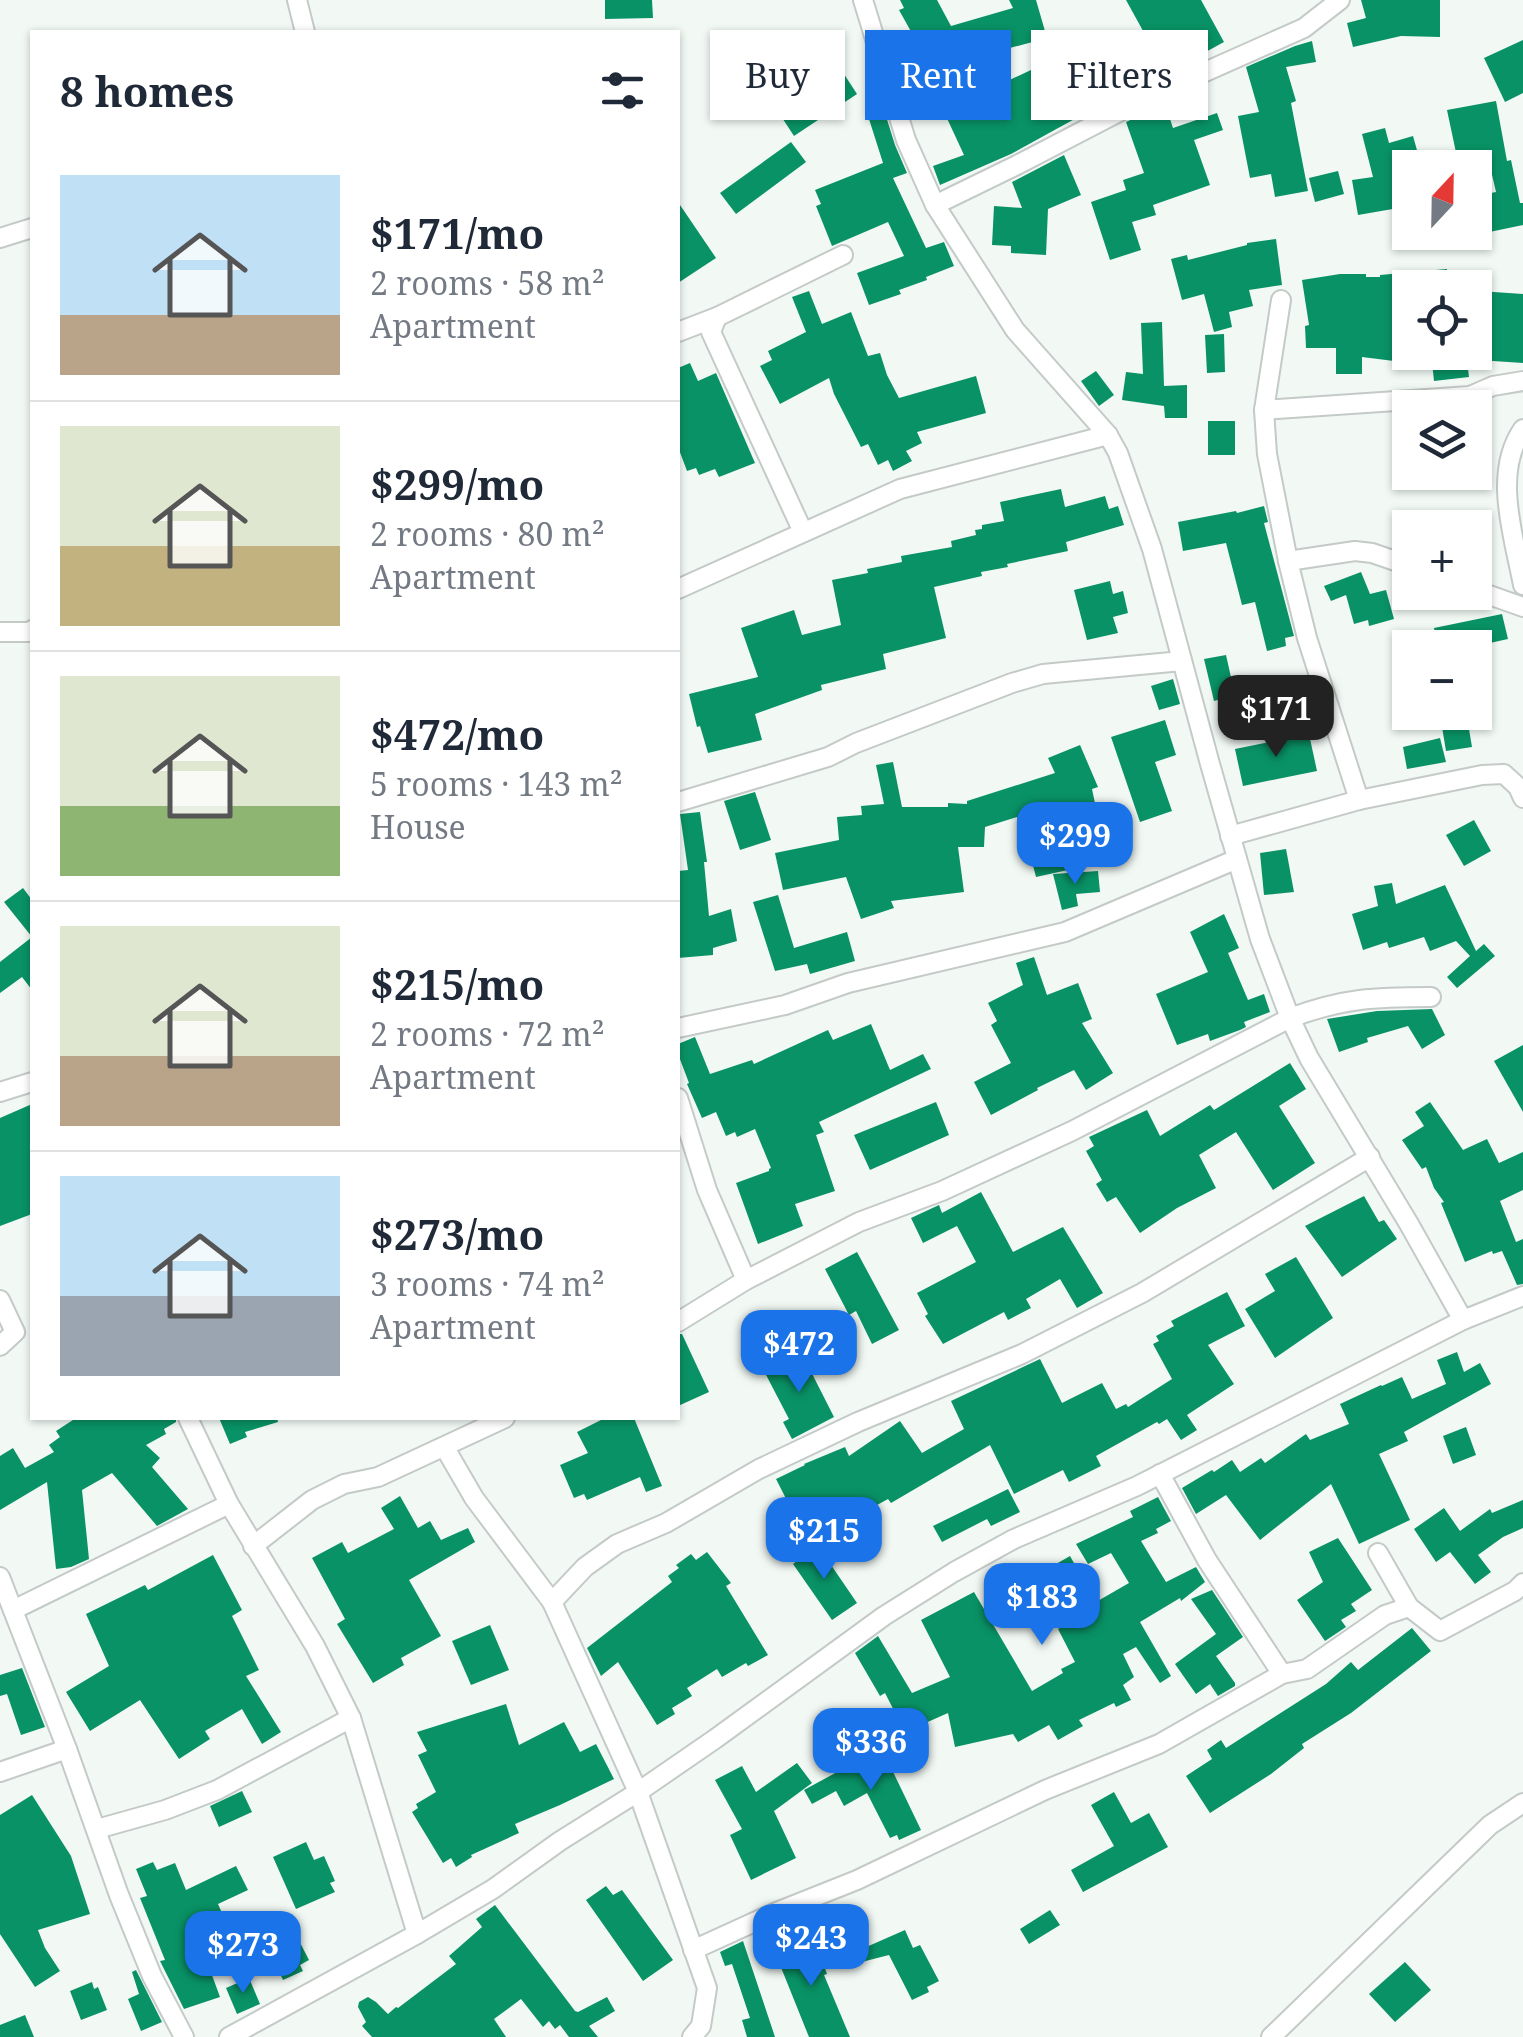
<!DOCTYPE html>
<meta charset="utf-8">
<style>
:root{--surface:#fff;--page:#f2f2f3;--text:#1f2937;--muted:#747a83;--line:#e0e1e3;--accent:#1a73e8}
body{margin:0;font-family:"Noto Serif",serif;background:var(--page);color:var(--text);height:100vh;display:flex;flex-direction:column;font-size:38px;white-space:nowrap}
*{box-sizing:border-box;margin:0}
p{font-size:32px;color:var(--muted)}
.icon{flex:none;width:55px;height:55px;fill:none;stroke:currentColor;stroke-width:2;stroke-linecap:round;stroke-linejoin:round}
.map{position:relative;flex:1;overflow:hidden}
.sheet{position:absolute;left:30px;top:30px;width:650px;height:1390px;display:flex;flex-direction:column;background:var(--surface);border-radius:0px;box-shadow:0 2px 8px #0004}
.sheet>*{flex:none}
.guide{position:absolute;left:710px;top:30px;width:662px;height:90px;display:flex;gap:20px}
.needle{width:65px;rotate:22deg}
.controls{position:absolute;left:1392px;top:150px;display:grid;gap:20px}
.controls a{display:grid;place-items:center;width:100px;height:100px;border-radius:0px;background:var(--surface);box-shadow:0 2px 8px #0004;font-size:50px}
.price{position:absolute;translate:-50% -85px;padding:0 22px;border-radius:20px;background:var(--accent);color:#fff;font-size:32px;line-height:65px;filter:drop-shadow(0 2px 5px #0008)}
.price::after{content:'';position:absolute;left:50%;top:60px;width:30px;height:22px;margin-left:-15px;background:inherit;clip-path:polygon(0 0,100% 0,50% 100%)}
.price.active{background:#222;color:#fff}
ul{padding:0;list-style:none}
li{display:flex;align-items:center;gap:30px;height:250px;padding:0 30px}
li+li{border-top:2px solid var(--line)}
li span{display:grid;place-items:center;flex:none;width:280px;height:200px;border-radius:0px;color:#555}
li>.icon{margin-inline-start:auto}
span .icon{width:120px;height:120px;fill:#fffc;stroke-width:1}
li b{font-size:42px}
h2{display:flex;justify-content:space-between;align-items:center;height:120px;padding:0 30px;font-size:42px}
.tag{padding:0 35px;border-radius:0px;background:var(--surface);box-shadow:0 2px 8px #0004;font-size:35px;line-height:90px}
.tag.active{background:var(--accent);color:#fff}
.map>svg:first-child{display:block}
.building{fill:#099265}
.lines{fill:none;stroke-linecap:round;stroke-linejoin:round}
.street-casing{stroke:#c4cac7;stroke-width:22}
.street{stroke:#fff;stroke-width:18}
</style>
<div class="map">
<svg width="1523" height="2037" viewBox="0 0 1523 2037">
<rect width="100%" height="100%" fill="#f2f9f5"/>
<!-- building -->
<g class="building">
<polygon points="605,0 652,0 653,18 605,19"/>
<polygon points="900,0 937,0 951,26 1013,8 1009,0 1036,0 1047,38 973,58 988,90 1104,36 1117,60 1063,89 1080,116 1011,154 940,185 933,166 964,155 945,114 956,109 924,40 918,44 899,10 904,8"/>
<polygon points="1126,0 1201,0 1224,42 1202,54 1188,30 1153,49"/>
<polygon points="1361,0 1440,0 1440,37 1401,36 1353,47 1347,23 1366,18"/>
<polygon points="1523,40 1523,93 1505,102 1484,58"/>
<polygon points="1312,41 1316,62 1286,67 1296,101 1291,103 1308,191 1275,197 1271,174 1250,178 1238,116 1259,112 1246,67 1295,46"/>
<polygon points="842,71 857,94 794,136 779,113"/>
<polygon points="1496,101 1507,161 1511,160 1520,203 1523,203 1523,225 1475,235 1475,196 1496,192 1488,157 1458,162 1447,110"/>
<polygon points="1165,104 1173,128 1217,113 1223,130 1194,140 1210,185 1153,205 1156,215 1132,222 1141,250 1110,260 1091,202 1126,190 1123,180 1144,173 1126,122"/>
<polygon points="885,113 895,145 907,173 893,178 926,248 944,242 954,266 926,277 927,280 899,290 901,294 869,305 857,273 904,256 888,222 832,246 816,206 821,204 815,190 883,163 869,119"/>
<polygon points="1385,128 1389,143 1413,136 1422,168 1410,168 1410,206 1358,215 1352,180 1373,177 1362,134"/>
<polygon points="791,142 806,162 736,214 720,193"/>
<polygon points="1064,155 1081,195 1048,209 1046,255 1011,253 1011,246 992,245 994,206 1022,208 1012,182"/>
<polygon points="1338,171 1344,194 1315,202 1309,178"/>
<polygon points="678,202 716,258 678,283"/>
<polygon points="1276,239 1282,285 1249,290 1253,306 1229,312 1232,327 1214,332 1204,294 1182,300 1171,259 1187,255 1188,260 1247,245 1247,243"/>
<polygon points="1447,269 1448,288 1410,288 1410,363 1362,357 1362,374 1336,374 1336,348 1306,348 1305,326 1309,325 1302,280 1340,274 1366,274 1366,277 1380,277 1380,275"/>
<polygon points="809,291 822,324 851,312 868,356 880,353 887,375 899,398 976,376 986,413 917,432 922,443 906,451 912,461 893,471 888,460 878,465 868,444 861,447 834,394 829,378 780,404 760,366 772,360 768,351 806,332 792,297"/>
<polygon points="1479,291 1523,294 1523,363 1478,360 1482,312 1478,312"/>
<polygon points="1162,322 1164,386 1187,385 1187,418 1165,418 1164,406 1122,400 1126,372 1143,374 1141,323"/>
<polygon points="1224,334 1225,372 1207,373 1205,335"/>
<polygon points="1431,352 1466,352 1469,377 1434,381"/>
<polygon points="690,363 698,381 716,373 755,463 719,477 715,469 699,475 696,468 687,471 678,447 678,368"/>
<polygon points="1096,371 1114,395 1099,406 1081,381"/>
<rect x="1208" y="421" width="27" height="34"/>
<polygon points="1061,489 1065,507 1105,496 1109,509 1118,506 1124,525 1066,542 1068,551 1007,564 1008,567 981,572 982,576 934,587 946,638 883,654 886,669 821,685 822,690 755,714 762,740 708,753 700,726 697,727 689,694 758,677 741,628 794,610 802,635 841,625 832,580 868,573 867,569 902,562 901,556 952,547 951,541 976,535 975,530 982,529 982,525 1004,521 1000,502"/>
<polygon points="1264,506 1268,522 1264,523 1294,636 1285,638 1286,646 1267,651 1255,602 1242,605 1226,543 1183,551 1178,522 1236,511 1237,513"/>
<polygon points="1361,572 1370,594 1386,590 1394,619 1369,626 1368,620 1354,624 1346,595 1331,601 1324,586"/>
<polygon points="1110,581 1113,594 1123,591 1128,613 1113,617 1118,633 1087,640 1074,590"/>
<polygon points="1502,614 1508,639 1467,648 1438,648 1434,628"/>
<polygon points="1226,655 1235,695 1214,701 1204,659"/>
<polygon points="1173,679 1180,704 1159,710 1151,686"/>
<polygon points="1165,720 1176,755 1155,762 1172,811 1140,822 1111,737"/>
<polygon points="1468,723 1472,747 1446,751 1442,727"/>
<polygon points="1309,734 1317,771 1243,786 1235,749"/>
<polygon points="1440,738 1446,762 1407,769 1403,747"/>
<polygon points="1080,745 1098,787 1092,789 1099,822 1059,831 1068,870 1036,877 1030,854 1026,854 1017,817 985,827 984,847 958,847 964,892 891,901 894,908 861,919 846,877 783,890 775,853 839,840 837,817 862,815 861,806 884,804 876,765 893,762 902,807 948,807 948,803 967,804 967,801 1055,773 1048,758"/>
<polygon points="755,792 771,840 740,850 724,801"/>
<polygon points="700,812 707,862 704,862 709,916 731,909 737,941 713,948 713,955 678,958 678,871 688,870 680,814"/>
<polygon points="1474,820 1491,851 1464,866 1446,835"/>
<polygon points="1286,849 1294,892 1264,895 1260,853"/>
<polygon points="1098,871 1100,892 1076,894 1078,906 1062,910 1053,874"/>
<polygon points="1392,883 1396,904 1445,885 1476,951 1484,944 1495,956 1457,988 1447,977 1470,956 1456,941 1430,951 1424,937 1389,948 1387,942 1363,950 1352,914 1378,906 1374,886"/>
<polygon points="23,888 32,900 32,937 4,902"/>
<polygon points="778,895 794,948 847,932 855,961 810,974 807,964 775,971 753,902"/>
<polygon points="1224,914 1239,948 1228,953 1248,1000 1264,994 1270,1012 1244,1022 1246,1027 1240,1030 1210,1041 1208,1034 1177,1045 1156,994 1208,972 1190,932"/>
<polygon points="32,937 32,990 22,977 0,993 0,962"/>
<polygon points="1034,957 1047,995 1078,983 1092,1019 1082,1023 1113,1073 1086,1090 1074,1070 1037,1088 1038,1090 991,1115 974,1082 1011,1063 991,1025 997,1021 988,1003 1023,985 1016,963"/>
<polygon points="1432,1009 1445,1035 1422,1049 1408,1026 1367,1038 1368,1042 1339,1052 1327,1019 1377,1011"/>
<polygon points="871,1024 890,1070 923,1054 931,1069 819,1122 824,1132 816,1135 835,1191 795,1204 803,1226 758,1244 736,1183 769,1171 769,1169 771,1168 755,1129 737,1137 735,1132 726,1136 716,1112 702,1118 687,1084 689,1083 678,1054 678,1044 695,1037 710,1074 752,1060 754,1064 828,1030 833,1040"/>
<polygon points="1523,1045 1523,1112 1494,1061"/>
<polygon points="1290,1063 1306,1089 1279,1106 1315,1163 1273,1190 1236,1132 1199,1155 1216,1188 1177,1208 1140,1233 1116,1197 1107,1202 1096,1184 1102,1180 1086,1151 1094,1146 1089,1137 1147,1110 1160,1136 1210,1105 1214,1110"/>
<polygon points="936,1102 949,1135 870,1170 854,1135"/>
<polygon points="1430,1102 1463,1150 1487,1139 1499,1163 1523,1152 1523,1190 1500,1201 1516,1242 1523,1239 1523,1284 1517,1285 1502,1251 1493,1254 1492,1251 1465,1262 1441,1203 1444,1202 1434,1188 1426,1167 1422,1169 1402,1140 1424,1126 1415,1112"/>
<polygon points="32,1104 32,1214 0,1226 0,1118"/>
<polygon points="981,1192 1013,1252 1063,1227 1103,1293 1077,1308 1060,1279 1026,1299 1031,1308 1008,1320 1004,1312 943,1344 925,1316 928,1314 917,1293 976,1262 957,1226 923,1243 911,1218 939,1205 942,1213"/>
<polygon points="1364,1196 1379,1222 1384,1220 1397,1239 1342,1277 1305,1226"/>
<polygon points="857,1252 899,1330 872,1344 856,1311 849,1315 825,1269"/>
<polygon points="1296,1257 1333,1318 1275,1358 1245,1309 1275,1291 1265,1274"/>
<polygon points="1227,1292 1245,1326 1208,1345 1234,1384 1187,1415 1197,1430 1181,1440 1167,1419 1159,1424 1157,1422 1096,1456 1101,1466 1069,1482 1063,1470 1014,1494 990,1445 891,1503 888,1499 850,1520 848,1515 805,1536 776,1479 805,1465 804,1464 845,1447 849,1456 900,1421 922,1453 964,1429 951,1401 1040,1359 1062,1403 1102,1383 1116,1409 1126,1404 1128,1407 1172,1379 1153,1344 1159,1341 1156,1336 1174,1326 1171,1321"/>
<polygon points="678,1334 682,1334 709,1392 678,1406"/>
<polygon points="801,1352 834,1417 792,1439 783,1422 789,1419 764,1371"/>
<polygon points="1457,1352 1464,1372 1480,1363 1491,1384 1404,1432 1408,1441 1379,1454 1410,1520 1359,1544 1331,1484 1260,1540 1226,1495 1196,1514 1182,1488 1212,1470 1214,1472 1232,1460 1240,1472 1261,1458 1265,1463 1306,1434 1310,1440 1349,1424 1340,1404 1381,1385 1382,1386 1402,1377 1412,1399 1446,1384 1437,1360"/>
<polygon points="76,1418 176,1418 176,1422 164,1429 166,1434 146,1445 160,1458 152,1467 188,1509 157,1526 112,1473 82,1490 89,1559 71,1567 56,1569 47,1482 0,1510 0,1456 13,1448 25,1468 54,1452 49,1445 60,1437 56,1431"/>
<polygon points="219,1418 277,1418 278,1422 245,1432 247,1437 230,1444"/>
<polygon points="605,1418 634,1418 662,1486 646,1492 640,1477 587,1500 584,1494 574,1498 560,1465 588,1453 577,1432"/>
<polygon points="1466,1427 1476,1455 1453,1464 1443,1436"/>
<polygon points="1008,1489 1020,1512 991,1526 987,1519 942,1542 933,1526"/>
<polygon points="400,1496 418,1528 430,1521 441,1540 468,1528 475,1542 409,1580 441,1636 401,1658 404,1665 373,1683 337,1624 345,1619 312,1558 342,1542 348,1553 394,1529 381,1508"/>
<polygon points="1158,1497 1171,1521 1156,1529 1158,1533 1141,1541 1166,1582 1196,1567 1205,1582 1181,1601 1180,1598 1140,1622 1171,1676 1160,1683 1136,1647 1123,1654 1134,1677 1123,1685 1131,1700 1116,1707 1114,1703 1079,1720 1083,1726 1058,1740 1049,1725 1018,1742 1013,1734 955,1747 948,1713 905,1732 885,1693 880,1696 855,1653 878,1636 912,1693 950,1677 921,1620 974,1592 1032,1691 1063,1673 1061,1669 1075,1662 1058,1629 1077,1618 1049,1568 1070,1556 1096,1602 1129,1583 1111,1553 1088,1564 1076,1544 1133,1517 1130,1511"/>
<polygon points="1523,1500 1523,1528 1503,1537 1478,1555 1491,1572 1475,1584 1450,1552 1436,1562 1414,1529 1444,1508 1460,1531 1490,1509 1492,1513"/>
<polygon points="1338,1538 1372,1590 1351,1604 1356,1611 1341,1620 1346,1627 1325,1641 1297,1600 1323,1582 1309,1552"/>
<polygon points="816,1543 857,1603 832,1620 793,1564 802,1557 800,1554"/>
<polygon points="707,1552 731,1583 726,1586 768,1655 748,1666 746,1663 722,1677 717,1669 687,1688 692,1696 672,1708 675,1714 657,1725 618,1662 601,1676 587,1648 672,1582 668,1576 679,1568 676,1565 691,1554 696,1560"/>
<polygon points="213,1555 242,1610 232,1616 259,1670 246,1676 281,1732 262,1744 242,1709 205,1731 210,1739 179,1759 140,1700 90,1731 66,1692 109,1666 86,1614 145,1585 148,1590"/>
<polygon points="1212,1590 1243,1637 1216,1656 1235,1683 1235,1686 1218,1696 1210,1684 1196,1694 1175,1664 1216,1634 1191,1599"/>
<polygon points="490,1625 509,1670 471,1685 452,1641"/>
<polygon points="1412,1628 1431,1651 1351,1713 1302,1744 1304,1748 1271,1774 1210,1813 1186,1776 1212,1759 1207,1750 1221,1740 1226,1748 1326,1684 1351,1662 1358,1670"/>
<polygon points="22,1668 45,1727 21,1735 7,1694 0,1696 0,1675"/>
<polygon points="506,1704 519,1745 564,1722 580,1752 596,1744 614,1779 560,1805 515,1824 519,1833 471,1855 472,1857 456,1867 451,1858 443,1863 412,1812 418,1808 416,1804 436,1792 418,1755 427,1751 417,1732"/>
<polygon points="883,1751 921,1830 899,1840 897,1835 890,1838 867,1793 844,1806 836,1791 812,1804 804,1790 850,1765 851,1766"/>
<polygon points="797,1763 812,1783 774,1811 796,1858 751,1880 730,1835 742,1829 715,1780 742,1766 756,1792"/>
<polygon points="242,1791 252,1812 219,1827 210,1806"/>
<polygon points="1114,1792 1131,1823 1149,1813 1168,1847 1083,1892 1071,1870 1114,1846 1091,1805"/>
<polygon points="32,1795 71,1856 90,1914 38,1930 45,1948 60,1971 35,1987 0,1934 0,1815"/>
<polygon points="306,1842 314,1860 324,1856 335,1881 330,1883 335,1892 296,1909 273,1857"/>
<polygon points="153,1862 157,1870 175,1863 186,1890 236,1866 248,1890 218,1904 222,1913 199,1925 211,1954 205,1956 220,1997 184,2009 160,1961 165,1960 140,1898 147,1896 136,1869"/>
<polygon points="606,1886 613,1895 622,1890 673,1960 643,1981 586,1900"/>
<polygon points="495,1905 575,2011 578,2012 607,1997 615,2011 589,2026 598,2037 569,2037 560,2025 555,2029 549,2021 543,2027 521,1999 494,2019 506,2037 372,2037 362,2026 366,2022 358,2007 359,2002 368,1997 376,2002 388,2014 396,2007 398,2008 456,1964 449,1956 482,1927 476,1919"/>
<polygon points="1050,1910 1060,1925 1029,1944 1020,1929"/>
<polygon points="905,1930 913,1948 920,1945 939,1981 927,1987 929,1992 912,2000 889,1955 842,1967 839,1959"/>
<polygon points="294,1931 309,1960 300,1965 303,1971 283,1980 267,1945"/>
<polygon points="813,1936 827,1974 824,1975 850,2037 809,2037 774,1950"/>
<polygon points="743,1941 775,2037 747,2037 742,2020 750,2018 732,1964 725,1966 720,1952"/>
<polygon points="1405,1962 1431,1990 1395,2022 1369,1994"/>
<polygon points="136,1970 162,2022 141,2031 128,1999 139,1994 132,1972"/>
<polygon points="249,1978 260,2004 237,2014 226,1988"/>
<polygon points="92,1982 94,1989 98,1987 107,2010 81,2020 70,1991"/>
<polygon points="25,2015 34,2037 0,2037 0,2025"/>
</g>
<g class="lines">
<defs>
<g id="street">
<polyline points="297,0 305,32"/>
<polyline points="863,0 906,140 935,205 1015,330 1108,435 1118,453 1152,549 1210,764 1260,939 1290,1018 1309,1058 1409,1224 1463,1320"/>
<polyline points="935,205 1017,165 1142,100 1304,28 1340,0"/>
<polyline points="0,238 32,228"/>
<polyline points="1281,300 1264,410 1267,454 1288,561 1307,638 1359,800"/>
<polyline points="678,332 717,317"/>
<polyline points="1264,410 1470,396 1493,386 1523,381"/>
<path d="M 1523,429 C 1492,473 1514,537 1523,585"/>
<polyline points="803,532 711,332 717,317 843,255"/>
<polyline points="1288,561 1355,551 1372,553 1410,566"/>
<polyline points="678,589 900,489 1108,435"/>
<polyline points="1475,590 1523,607"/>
<polyline points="0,632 31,632 32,630"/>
<polyline points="678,802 828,757 856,743 1012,683 1043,674 1182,661"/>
<polyline points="1230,836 1359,800 1482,775 1504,774 1518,787 1523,798"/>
<polyline points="678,1028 785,1005 848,983 1065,932 1237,859"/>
<polyline points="0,1092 32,1082"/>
<polyline points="678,1098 707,1190 746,1280"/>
<polyline points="0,1300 15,1332 0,1346"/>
<path d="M 678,1322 L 746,1280 L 859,1222 L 942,1191 L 1072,1131 L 1290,1018 C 1344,998 1375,997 1431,997"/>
<polyline points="188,1418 229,1504 315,1646 351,1718 417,1934"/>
<polyline points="445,1448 474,1498 552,1602 638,1792 707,1988 701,2026 692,2037"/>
<polyline points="1160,1474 1207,1560 1282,1674"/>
<polyline points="253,1546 312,1500 344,1484 378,1477 505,1418"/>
<polyline points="1378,1553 1409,1607 1440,1631 1515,1591 1523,1583"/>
<polyline points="0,1577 67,1749 119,1895 152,1976 184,2037"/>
<polyline points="552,1602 585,1567 617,1544 666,1523 759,1469 858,1422 1022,1354 1142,1293 1370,1157"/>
<polyline points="13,1610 229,1504"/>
<polyline points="0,1772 67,1749"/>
<polyline points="97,1829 165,1810 217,1790 351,1718"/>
<polyline points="693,1950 774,1913 857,1880 1045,1790 1159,1744 1282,1674 1307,1669 1385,1615 1409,1607"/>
<polyline points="229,2037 417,1934 493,1889 560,1841 638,1792 715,1739 884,1616 954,1572 1014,1539 1137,1486 1463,1320 1523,1296"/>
<polyline points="1271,2037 1490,1825 1523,1803"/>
</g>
</defs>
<!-- street casing -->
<use href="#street" class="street-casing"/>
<!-- street -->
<use href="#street" class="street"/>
</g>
</svg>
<div class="controls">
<a><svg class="needle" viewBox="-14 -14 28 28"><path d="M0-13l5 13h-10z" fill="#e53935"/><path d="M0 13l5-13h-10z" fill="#747a83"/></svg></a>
<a><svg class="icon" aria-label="locate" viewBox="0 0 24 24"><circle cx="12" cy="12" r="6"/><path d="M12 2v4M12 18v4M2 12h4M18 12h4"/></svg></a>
<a><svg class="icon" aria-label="layers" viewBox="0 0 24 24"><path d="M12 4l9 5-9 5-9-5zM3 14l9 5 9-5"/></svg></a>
<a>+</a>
<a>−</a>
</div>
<b class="price active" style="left:1276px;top:760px">$171</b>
<b class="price" style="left:1075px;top:887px">$299</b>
<b class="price" style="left:799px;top:1395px">$472</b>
<b class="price" style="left:824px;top:1582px">$215</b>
<b class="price" style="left:1042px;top:1648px">$183</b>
<b class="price" style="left:871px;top:1793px">$336</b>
<b class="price" style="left:811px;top:1989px">$243</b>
<b class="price" style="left:243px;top:1996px">$273</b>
<div class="guide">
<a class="tag">Buy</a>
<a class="tag active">Rent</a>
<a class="tag">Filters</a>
</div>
<section class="sheet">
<h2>8 homes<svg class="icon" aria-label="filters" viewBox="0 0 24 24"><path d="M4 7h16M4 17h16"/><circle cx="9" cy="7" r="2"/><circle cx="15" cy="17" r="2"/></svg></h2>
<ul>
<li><span style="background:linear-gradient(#bfe0f5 70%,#b9a48a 0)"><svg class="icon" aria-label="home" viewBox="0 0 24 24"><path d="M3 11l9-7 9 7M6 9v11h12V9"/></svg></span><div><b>$171/mo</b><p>2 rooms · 58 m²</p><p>Apartment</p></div></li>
<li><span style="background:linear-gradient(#dfe7d0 60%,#c2b280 0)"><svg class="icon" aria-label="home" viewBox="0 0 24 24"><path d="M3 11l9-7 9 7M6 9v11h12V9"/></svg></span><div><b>$299/mo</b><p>2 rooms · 80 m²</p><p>Apartment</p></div></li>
<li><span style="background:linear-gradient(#dfe7d0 65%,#8fb573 0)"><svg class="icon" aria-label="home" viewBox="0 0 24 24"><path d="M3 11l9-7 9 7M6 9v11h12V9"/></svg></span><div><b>$472/mo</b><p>5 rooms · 143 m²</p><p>House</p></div></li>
<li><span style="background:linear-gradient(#dfe7d0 65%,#b9a48a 0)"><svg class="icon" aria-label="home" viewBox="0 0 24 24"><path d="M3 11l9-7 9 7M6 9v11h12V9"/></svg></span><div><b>$215/mo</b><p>2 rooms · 72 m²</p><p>Apartment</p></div></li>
<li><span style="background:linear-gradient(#bfe0f5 60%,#9aa5b1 0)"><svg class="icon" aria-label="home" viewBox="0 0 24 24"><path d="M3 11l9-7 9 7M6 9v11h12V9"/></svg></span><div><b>$273/mo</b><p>3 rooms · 74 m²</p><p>Apartment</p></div></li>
</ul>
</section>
</div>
